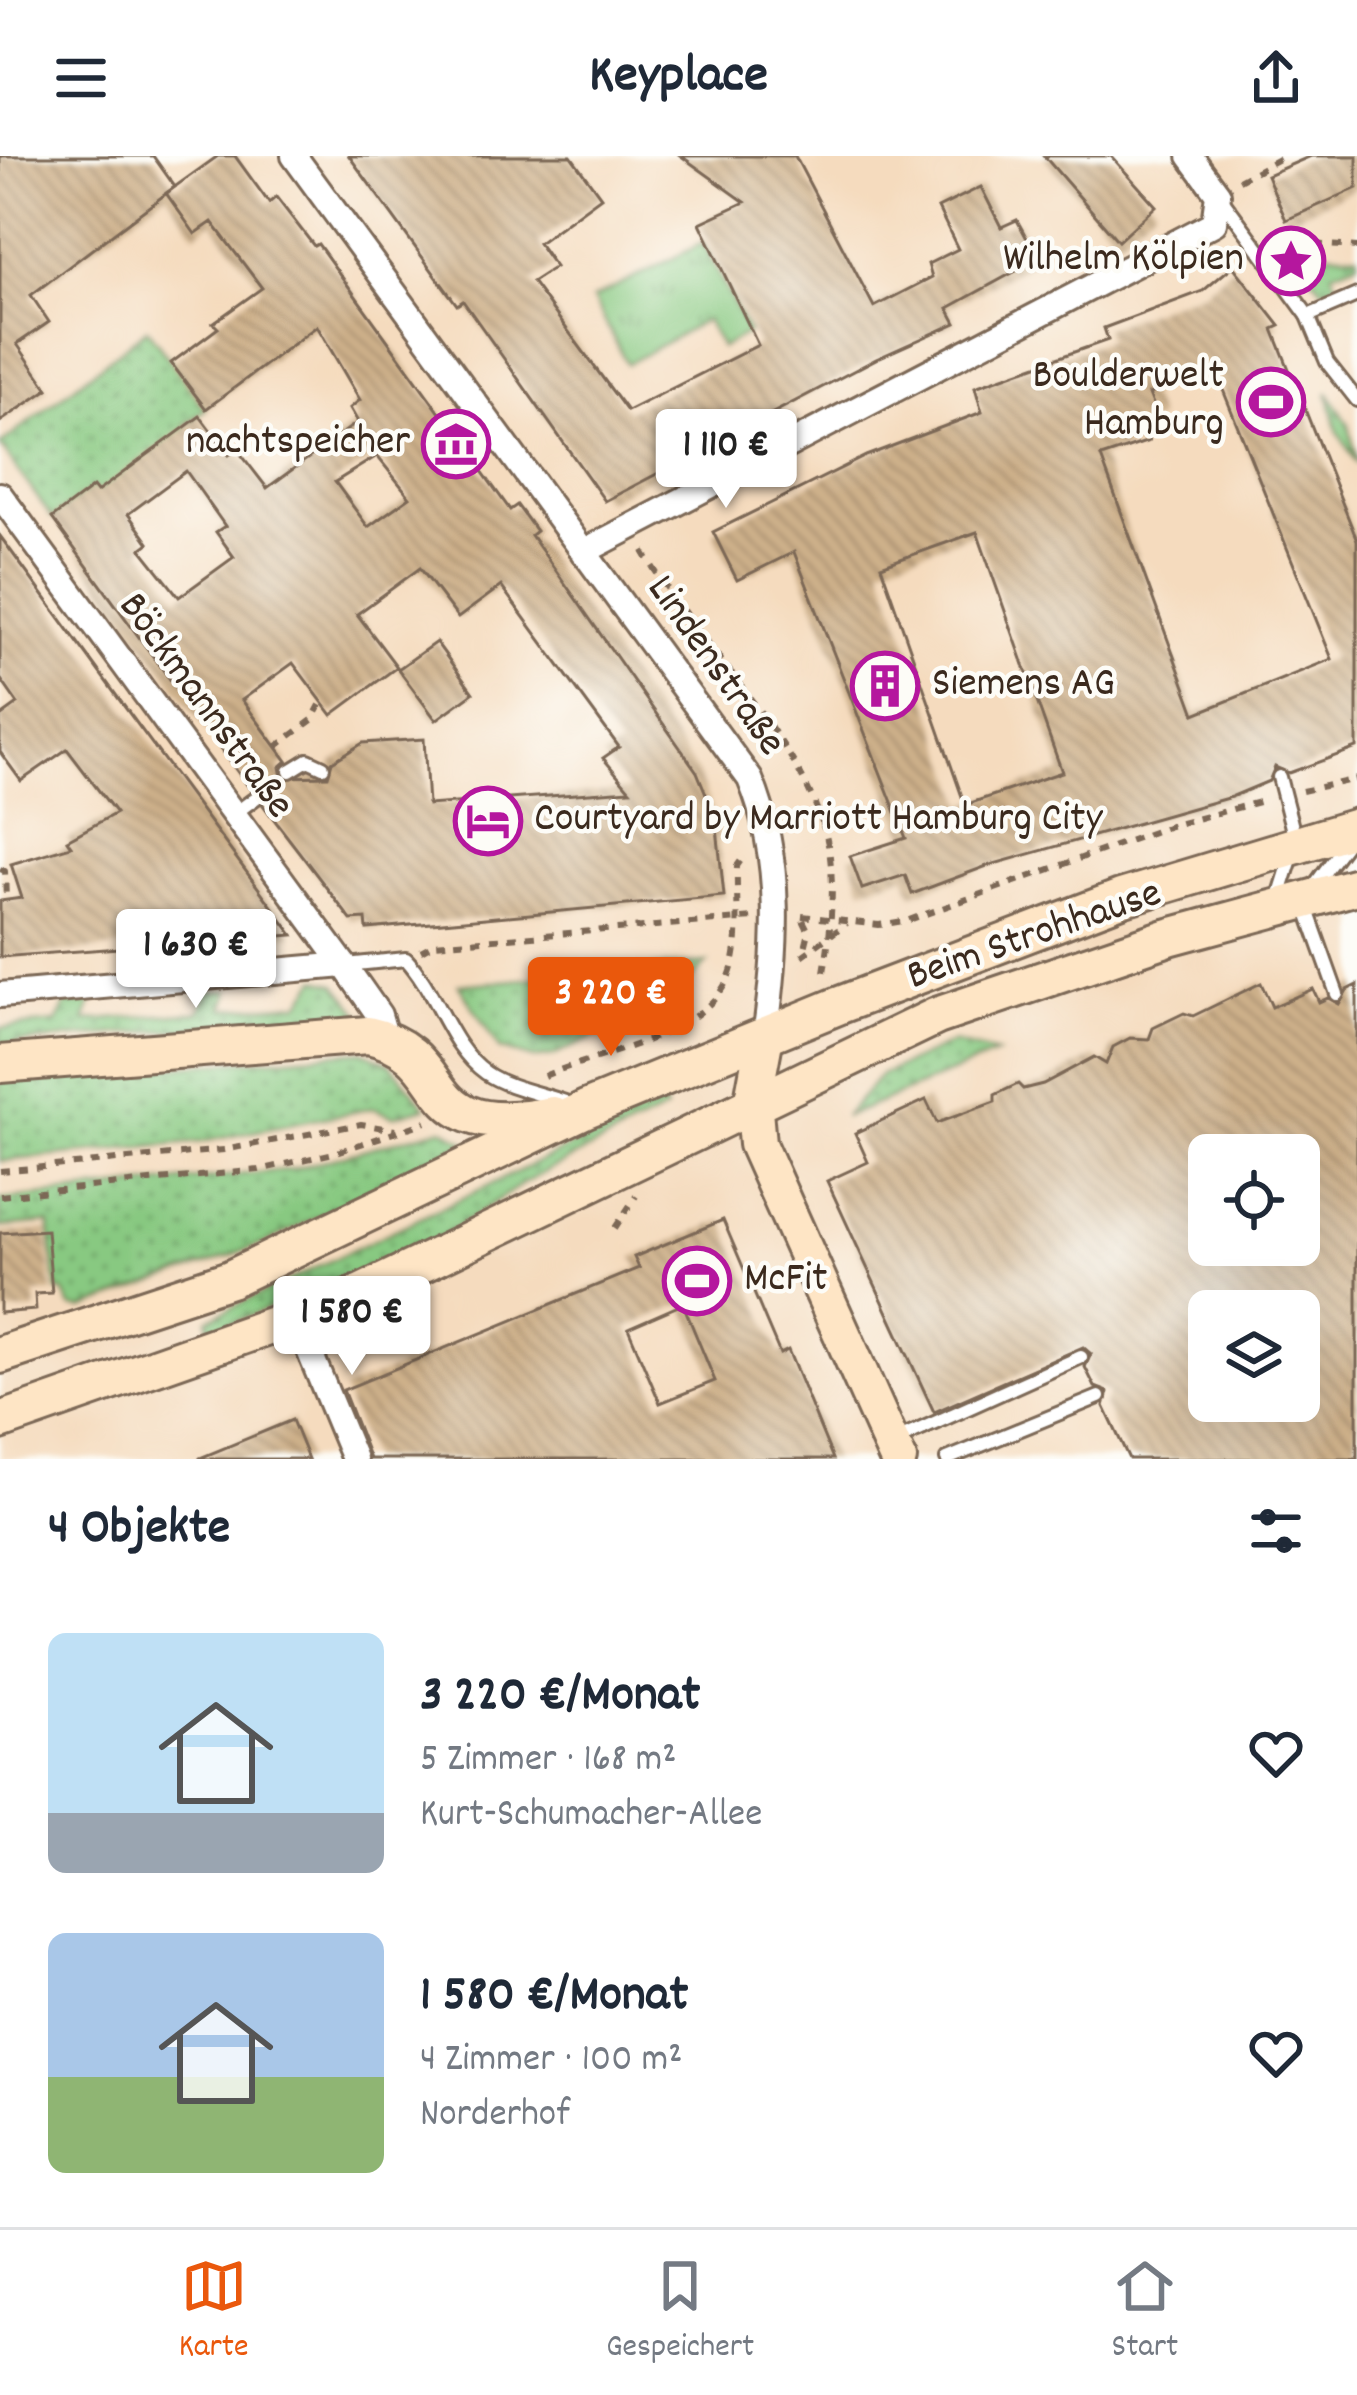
<!DOCTYPE html>
<html lang="de">
<meta charset="utf-8">
<style>
:root{--surface:#fff;--page:#f2f2f3;--text:#1f2937;--muted:#747a83;--line:#e0e1e3;--accent:#ea580c}
body{margin:0;font-family:Dekko,sans-serif;background:var(--page);color:var(--text);height:100vh;display:flex;flex-direction:column;font-size:45px;white-space:nowrap}
*{box-sizing:border-box;margin:0}
p{font-size:39px;color:var(--muted)}
.icon{flex:none;width:66px;height:66px;fill:none;stroke:currentColor;stroke-width:2;stroke-linecap:round;stroke-linejoin:round}
.map{position:relative;height:1303px;overflow:hidden}
.drawer{display:flex;flex-direction:column;background:var(--surface);flex:1}
.drawer>*{flex:none}
.buttons{position:absolute;left:1188px;top:978px;display:grid;gap:24px}
.buttons a{display:grid;place-items:center;width:132px;height:132px;border-radius:18px;background:var(--surface);box-shadow:0 12px 48px #0002;font-size:60px}
.price{position:absolute;translate:-50% -102px;padding:0 27px;border-radius:12px;background:#fff;color:#222;font-size:39px;line-height:78px;filter:drop-shadow(0 3px 6px #0008)}
.price::after{content:'';position:absolute;left:50%;top:72px;width:36px;height:27px;margin-left:-18px;background:inherit;clip-path:polygon(0 0,100% 0,50% 100%)}
.price.selected{background:var(--accent);color:#fff}
ul{padding:0;list-style:none}
li{display:flex;align-items:center;gap:36px;height:300px;padding:0 48px}
li span{display:grid;place-items:center;flex:none;width:336px;height:240px;border-radius:18px;color:#555}
li>.icon{margin-inline-start:auto}
span .icon{width:144px;height:144px;fill:#fffc;stroke-width:1}
li b{font-size:51px}
h2{display:flex;justify-content:space-between;align-items:center;height:144px;padding:0 48px;font-size:51px}
header{display:flex;justify-content:space-between;align-items:center;height:156px;padding:0 48px;background:var(--surface);font-size:54px;font-weight:800}
.tabs{display:flex;justify-content:space-around;align-items:center;height:168px;border-top:3px solid var(--line);background:var(--surface);font-size:33px;color:var(--muted)}
.tabs a{display:grid;justify-items:center;gap:6px}
.tabs .selected{color:var(--accent)}
.map>svg:first-child{display:block}
.grass{fill:url(#grass-dots);stroke:#627a50;stroke-width:3}
.park{fill:url(#park-tufts);stroke:#627a50;stroke-width:3}
.building{fill:url(#building-back-hatch);fill-rule:evenodd}
.lines{fill:none;stroke-linecap:round;stroke-linejoin:round}
.lane-casing{stroke:#7c6856;stroke-width:18}
.street-casing{stroke:#7c6856;stroke-width:30}
.secondary-casing{stroke:#7c6856;stroke-width:42}
.path{stroke:#7c6856;stroke-width:6;stroke-dasharray:9 9;stroke-linecap:butt}
.lane{stroke:#fff;stroke-width:12}
.street{stroke:#fff;stroke-width:24}
.secondary{stroke:#fee5c5;stroke-width:36}
.labels{text-anchor:middle;dominant-baseline:central;stroke-width:9;stroke-linejoin:round;paint-order:stroke}
.poi-label{font-size:42px;fill:#3b2a1e;stroke:#fdfcf7;text-anchor:end}
.street-label{font-size:42px;fill:#3b2a1e;stroke:#fdfcf7}
</style>
<header><svg class="icon" aria-label="menu" viewBox="0 0 24 24"><path d="M4 6h16M4 12h16M4 18h16"/></svg>Keyplace<svg class="icon" aria-label="share" viewBox="0 0 24 24"><path d="M12 15V3M7 8l5-5 5 5M5 13v7h14v-7"/></svg></header>
<div class="map">
<svg width="1357" height="1303" viewBox="0 0 1357 1303">
<defs>
<pattern id="grass-dots" width="8" height="8" patternUnits="userSpaceOnUse" patternTransform="scale(3)"><rect width="8" height="8" fill="#88c981"/><path d="M2 2h.1M6 6h.1" fill="none" stroke="#70a369" stroke-width="1.8" stroke-linecap="round"/></pattern>
<pattern id="park-tufts" width="24" height="20" patternUnits="userSpaceOnUse" patternTransform="scale(3)"><rect width="24" height="20" fill="#88c981"/><path d="M3 7l-1-3M5 7V3M7 7l1-3M15 17l-1-3M17 17v-4M19 17l1-3" fill="none" stroke="#70a369"/></pattern>
<pattern id="building-back-hatch" width="6" height="6" patternUnits="userSpaceOnUse" patternTransform="scale(3)"><rect width="6" height="6" fill="#cdb08a"/><path d="M-1 5l2 2M0 0l6 6M5-1l2 2" fill="none" stroke="#a88f70"/></pattern>
</defs>
<rect width="100%" height="100%" fill="#fdfcf7"/>
<filter id="ink" filterUnits="userSpaceOnUse"><feTurbulence type="fractalNoise" baseFrequency=".00833" numOctaves="2"/><feDisplacementMap in="SourceGraphic" scale="24" xChannelSelector="R" yChannelSelector="G"/><feConvolveMatrix kernelMatrix="1 2 1 2 8 2 1 2 1" color-interpolation-filters="sRGB"/></filter>
<filter id="wash" filterUnits="userSpaceOnUse"><feTurbulence type="fractalNoise" baseFrequency=".004" numOctaves="4" result="noise"/><feDisplacementMap in="SourceGraphic" scale="48" xChannelSelector="R" yChannelSelector="G"/><feGaussianBlur stdDeviation="2.7" result="paint"/><feColorMatrix in="noise" values="0 0 0 0 0 0 0 0 0 0 0 0 0 0 0 0 0 1.4 0 .05"/><feComposite in="paint" operator="in"/></filter>
<g filter="url(#wash)">
<rect width="100%" height="100%" fill="#f5dbbe"/>
<!-- grass -->
<g class="grass">
<polygon points="1288,94 1357,98 1357,106 1332,116 1337,130 1323,133"/>
<polygon points="147,173 206,253 184,269 190,279 97,336 93,332 52,362 0,289"/>
<polygon points="1328,236 1349,269 1357,308 1337,274"/>
<polygon points="707,807 670,845 553,900 533,903 499,893 459,829"/>
<polygon points="317,823 336,827 362,859 0,888 0,872 57,867 66,848 92,846 85,865 200,856 208,835 230,834 224,853 300,847"/>
<polygon points="952,887 997,898 844,961 881,919"/>
<polygon points="362,895 390,907 426,951 393,960 373,952 202,986 0,1005 0,925"/>
<polygon points="662,947 666,954 524,1027 415,1098 209,1175 208,1163"/>
<polygon points="443,972 466,986 263,1088 82,1153 71,1151 63,1135 57,1135 49,1067 0,1071 0,1044 294,1013"/>
</g>
<!-- park -->
<polygon class="park" points="703,87 748,177 721,192 706,164 627,208 593,143"/>
<g id="blocks">
<!-- building -->
<g class="building">
<polygon points="0,0 153,0 175,31 31,139 49,166 17,188 48,233 0,266"/>
<path d="M 218,0 L 235,0 L 269,47 L 276,41 L 314,90 L 318,88 L 510,354 L 517,349 L 536,375 L 531,379 L 697,616 L 716,662 L 724,740 L 367,773 L 366,763 L 351,764 L 306,705 L 263,649 L 265,634 L 250,633 L 52,362 L 93,331 L 97,336 L 200,260 L 229,299 L 237,293 L 267,332 L 358,266 L 350,252 L 360,244 L 317,170 L 206,253 L 171,207 L 218,172 L 213,167 L 262,132 L 212,66 L 195,78 L 166,37 ZM 377,300 L 410,341 L 368,371 L 335,326 ZM 186,315 L 225,370 L 216,376 L 234,401 L 179,441 L 141,393 L 149,387 L 128,358 ZM 420,412 L 458,462 L 501,430 L 619,591 L 603,602 L 630,634 L 428,649 L 424,583 L 363,587 L 332,606 L 328,620 L 282,621 L 280,611 L 287,605 L 242,544 L 293,507 L 332,559 L 397,511 L 357,458 Z"/>
<polygon points="349,0 571,0 601,41 538,87 555,111 532,126 627,255 758,189 700,67 745,46 681,0 795,0 874,151 932,121 928,108 958,93 938,52 981,31 1001,71 1017,64 1038,103 948,152 956,167 876,203 605,345 463,145 457,149"/>
<polygon points="1044,0 1111,0 1156,50 1118,85"/>
<polygon points="1311,0 1357,0 1357,32 1286,64 1267,19"/>
<path d="M 1233,110 L 1280,170 L 1273,173 L 1357,384 L 1357,592 L 1289,617 L 1275,611 L 1269,625 L 1231,641 L 987,710 L 912,738 L 905,719 L 862,733 L 850,700 L 906,682 L 794,396 L 737,424 L 713,376 L 866,300 L 982,256 L 975,231 L 1108,184 L 1104,172 L 1203,135 ZM 1215,214 L 1332,503 L 1195,558 L 1101,301 L 1149,285 L 1143,270 L 1159,263 L 1149,238 ZM 977,376 L 1062,616 L 965,649 L 881,410 Z"/>
<polygon points="0,380 124,550 293,779 0,801 0,745 22,742 11,708 71,690 67,684 116,657 67,593 21,625 0,596 0,561 18,548 0,522"/>
<polygon points="436,486 473,537 436,564 398,513"/>
<path d="M 1261,827 L 1272,851 L 1313,833 L 1319,846 L 1328,842 L 1339,848 L 1347,834 L 1357,829 L 1357,1303 L 1129,1303 L 1104,1250 L 1108,1236 L 1095,1231 L 1085,1211 L 1091,1198 L 1083,1191 L 934,1256 L 827,1025 L 868,1006 L 855,977 L 926,944 L 937,967 L 995,946 L 995,939 L 1018,928 L 1023,933 L 1043,928 L 1094,901 L 1106,908 L 1113,891 L 1130,882 L 1149,883 L 1153,872 L 1184,857 L 1193,860 ZM 1209,999 L 1299,999 L 1299,1089 L 1209,1089 ZM 1209,1155 L 1299,1155 L 1299,1245 L 1209,1245 Z"/>
<path d="M 723,1064 L 780,1198 L 788,1194 L 833,1303 L 370,1303 L 343,1234 L 639,1112 L 634,1101 ZM 683,1148 L 715,1225 L 660,1247 L 628,1172 Z"/>
<polygon points="47,1074 52,1137 35,1138 36,1154 0,1157 0,1077"/>
<polygon points="292,1264 308,1303 200,1303 200,1302"/>
</g>
</g>
</g>
<g filter="url(#ink)">
<use href="#blocks" fill-opacity="0" stroke="#7c6856" stroke-width="3"/>
<g class="lines">
<defs>
<g id="lane">
<polyline points="1219,39 1308,160 1357,139"/>
<polyline points="1308,160 1327,206 1357,244"/>
<polyline points="290,615 308,604 323,611"/>
<polyline points="234,658 257,641"/>
<polyline points="1311,734 1349,683"/>
<polyline points="1278,744 1296,687 1279,621"/>
<polyline points="1306,751 1337,838"/>
<path d="M 346,809 L 406,803 C 437,836 449,891 486,917 C 508,932 540,937 565,946"/>
<polyline points="897,1284 1081,1201"/>
<polyline points="947,1303 1099,1241"/>
</g>
<g id="street">
<path d="M 294,0 L 750,623 C 784,704 777,796 765,880"/>
<polyline points="0,339 344,809 379,859 386,883"/>
<polyline points="583,396 1214,67 1218,38 1190,0"/>
<polyline points="0,839 344,809"/>
<polyline points="296,1163 354,1303"/>
</g>
<g id="secondary">
<polyline points="765,880 753,944 757,988 898,1303"/>
<path d="M 0,908 L 368,879 C 463,900 408,986 553,959"/>
<polyline points="0,1199 230,1123 586,953 840,849 1121,742 1357,671"/>
<polyline points="0,1265 353,1141 937,860 1169,781 1357,730"/>
</g>
</defs>
<!-- lane casing -->
<use href="#lane" class="lane-casing"/>
<!-- street casing -->
<use href="#street" class="street-casing"/>
<!-- secondary casing -->
<use href="#secondary" class="secondary-casing"/>
<!-- path -->
<g class="path">
<polyline points="1239,24 1284,0"/>
<polyline points="1279,86 1357,91"/>
<path d="M 643,395 C 695,484 797,579 825,676 C 837,717 831,775 824,816"/>
<polyline points="276,591 312,564 320,549"/>
<polyline points="1302,635 1357,623"/>
<polyline points="0,713 5,715 6,744"/>
<polyline points="802,760 879,769 909,764 1170,670 1266,644"/>
<polyline points="803,764 809,776 804,796"/>
<polyline points="421,795 434,788 753,762"/>
<polyline points="802,800 847,767"/>
<path d="M 544,920 C 602,895 712,881 732,812 C 741,781 736,742 737,710 L 745,699"/>
<polyline points="0,1015 224,994 361,968 395,974"/>
<polyline points="0,1040 259,1014 334,997 426,966"/>
<polyline points="615,1072 636,1040"/>
</g>
<!-- lane -->
<use href="#lane" class="lane"/>
<!-- street -->
<use href="#street" class="street"/>
<!-- secondary -->
<use href="#secondary" class="secondary"/>
</g>
</g>
<!-- icons -->
<defs>
<symbol id="sight-ring" viewBox="-11 -11 22 22"><circle r="9.5" fill="#fdfcf7" stroke="#b5179e" stroke-width="1.5"/><path d="M0-6L1.8-2.2L6-1.7L2.9 1.2L3.7 5.4L0 3.3L-3.7 5.4L-2.9 1.2L-6-1.7L-1.8-2.2Z" fill="#b5179e"/></symbol>
<symbol id="stadium-ring" viewBox="-11 -11 22 22"><circle r="9.5" fill="#fdfcf7" stroke="#b5179e" stroke-width="1.5"/><path d="M0-5a6.5 5 0 1 0 0 10a6.5 5 0 1 0 0-10ZM-3.5-1.8h7v3.6h-7Z" fill="#b5179e"/></symbol>
<symbol id="museum-ring" viewBox="-11 -11 22 22"><circle r="9.5" fill="#fdfcf7" stroke="#b5179e" stroke-width="1.5"/><path d="M0-6L6-3V-2H-6V-3ZM-5-1h2V3h-2ZM-1-1h2V3h-2ZM3-1h2V3H3ZM-6 4H6V6H-6Z" fill="#b5179e"/></symbol>
<symbol id="building-ring" viewBox="-11 -11 22 22"><circle r="9.5" fill="#fdfcf7" stroke="#b5179e" stroke-width="1.5"/><path d="M-4-6H4V6H1V3H-1V6H-4ZM-2.5-4.3h1.7v1.8h-1.7ZM.8-4.3h1.7v1.8H.8ZM-2.5-1h1.7V.8h-1.7ZM.8-1h1.7V.8H.8Z" fill="#b5179e"/></symbol>
<symbol id="hotel-ring" viewBox="-11 -11 22 22"><circle r="9.5" fill="#fdfcf7" stroke="#b5179e" stroke-width="1.5"/><path d="M-6-4.5h1.5V1H6V5H4.5V3h-9V5H-6ZM-4 0a1.8 1.8 0 1 1 3.6 0ZM.5 0V-2.5h3Q6-2.5 6 0Z" fill="#b5179e"/></symbol>
</defs>
<g fill-rule="evenodd">
<use href="#sight-ring" x="1253" y="67" width="76" height="76"/>
<use href="#stadium-ring" x="1233" y="208" width="76" height="76"/>
<use href="#museum-ring" x="418" y="250" width="76" height="76"/>
<use href="#building-ring" x="847" y="492" width="76" height="76"/>
<use href="#hotel-ring" x="450" y="627" width="76" height="76"/>
<use href="#stadium-ring" x="659" y="1087" width="76" height="76"/>
</g>
<g class="labels">
<!-- poi labels -->
<g class="poi-label">
<text x="1244" y="105">Wilhelm Kölpien</text>
<text x="1224" y="222">Boulderwelt<tspan x="1224" dy="48">Hamburg</tspan></text>
<text x="410" y="288">nachtspeicher</text>
<text x="932" y="530" text-anchor="start">Siemens AG</text>
<text x="534" y="665" text-anchor="start">Courtyard by Marriott Hamburg City</text>
<text x="744" y="1125" text-anchor="start">McFit</text>
</g>
<!-- street labels -->
<g class="street-label">
<text transform="translate(714 511) rotate(55)">Lindenstraße</text>
<text transform="translate(204 551) rotate(54)">Böckmannstraße</text>
<text transform="translate(1035 781) rotate(-19)">Beim Strohhause</text>
</g>
</g>
</svg>
<div class="buttons">
<a><svg class="icon" aria-label="locate" viewBox="0 0 24 24"><circle cx="12" cy="12" r="6"/><path d="M12 2v4M12 18v4M2 12h4M18 12h4"/></svg></a>
<a><svg class="icon" aria-label="layers" viewBox="0 0 24 24"><path d="M12 4l9 5-9 5-9-5zM3 14l9 5 9-5"/></svg></a>
</div>
<b class="price" style="left:726px;top:355px">1 110 €</b>
<b class="price" style="left:196px;top:855px">1 630 €</b>
<b class="price selected" style="left:611px;top:903px">3 220 €</b>
<b class="price" style="left:352px;top:1222px">1 580 €</b>
</div>
<section class="drawer">
<h2>4 Objekte<svg class="icon" aria-label="filters" viewBox="0 0 24 24"><path d="M4 7h16M4 17h16"/><circle cx="9" cy="7" r="2"/><circle cx="15" cy="17" r="2"/></svg></h2>
<ul>
<li><span style="background:linear-gradient(#bfe0f5 75%,#9aa5b1 0)"><svg class="icon" aria-label="home" viewBox="0 0 24 24"><path d="M3 11l9-7 9 7M6 9v11h12V9"/></svg></span><div><b>3 220 €/Monat</b><p>5 Zimmer · 168 m²</p><p>Kurt-Schumacher-Allee</p></div><svg class="icon" aria-label="heart" viewBox="0 0 24 24"><path d="M12 20l-8-8c-3-5 5-10 8-4 3-6 11-1 8 4z"/></svg></li>
<li><span style="background:linear-gradient(#a9c7e8 60%,#8fb573 0)"><svg class="icon" aria-label="home" viewBox="0 0 24 24"><path d="M3 11l9-7 9 7M6 9v11h12V9"/></svg></span><div><b>1 580 €/Monat</b><p>4 Zimmer · 100 m²</p><p>Norderhof</p></div><svg class="icon" aria-label="heart" viewBox="0 0 24 24"><path d="M12 20l-8-8c-3-5 5-10 8-4 3-6 11-1 8 4z"/></svg></li>
</ul>
</section>
<nav class="tabs">
<a class="selected"><svg class="icon" aria-label="map" viewBox="0 0 24 24"><path d="M3 6l6-2 6 2 6-2v14l-6 2-6-2-6 2zM9 4v14M15 6v14"/></svg>Karte</a>
<a><svg class="icon" aria-label="saved" viewBox="0 0 24 24"><path d="M7 4h10v16l-5-4-5 4z"/></svg>Gespeichert</a>
<a><svg class="icon" aria-label="home" viewBox="0 0 24 24"><path d="M3 11l9-7 9 7M6 9v11h12V9"/></svg>Start</a>
</nav>
